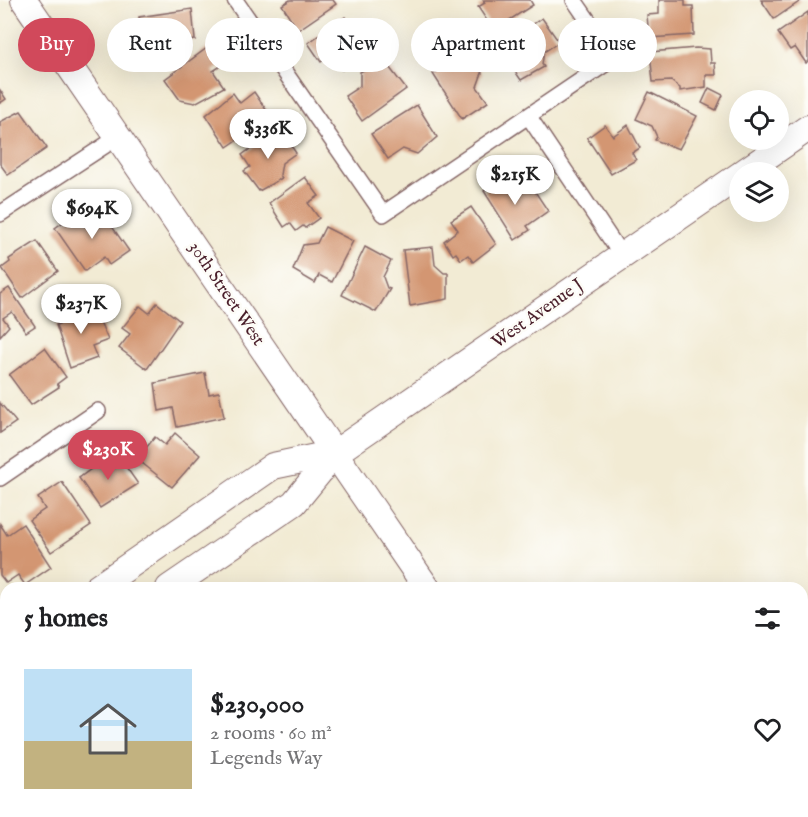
<!DOCTYPE html>
<meta charset="utf-8">
<style>
:root{--surface:#fff;--page:#f6f6f6;--text:#202124;--muted:#757577;--accent:#d1495b}
body{margin:0;font-family:"IM FELL English",serif;background:var(--page);color:var(--text);height:100vh;display:flex;flex-direction:column;font-size:22px;white-space:nowrap}
*{box-sizing:border-box;margin:0}
p{font-size:20px;color:var(--muted)}
.icon{flex:none;width:33px;height:33px;fill:none;stroke:currentColor;stroke-width:2;stroke-linecap:round;stroke-linejoin:round}
.map{position:relative;flex:1;overflow:hidden}
.sheet{position:absolute;left:0px;top:582px;width:808px;height:236px;display:flex;flex-direction:column;background:var(--surface);border-radius:18px 18px 0 0;box-shadow:0 6px 24px #0002}
.sheet>*{flex:none}
.top-card{position:absolute;left:18px;top:18px;width:772px;height:54px;display:flex;gap:12px}
.fabs{position:absolute;left:729px;top:90px;display:grid;gap:12px}
.fabs a{display:grid;place-items:center;width:60px;height:60px;border-radius:50%;background:var(--surface);box-shadow:0 6px 24px #0002;font-size:30px}
.price{position:absolute;translate:-50% -51px;padding:0 14px;border-radius:21px;background:#fff;color:#222;font-size:20px;line-height:39px;filter:drop-shadow(0 2px 3px #0008)}
.price::after{content:'';position:absolute;left:50%;top:36px;width:18px;height:14px;margin-left:-9px;background:inherit;clip-path:polygon(0 0,100% 0,50% 100%)}
.price.active{background:var(--accent);color:#fff}
ul{padding:0;list-style:none}
li{display:flex;align-items:center;gap:18px;height:150px;padding:0 24px}
li span{display:grid;place-items:center;flex:none;width:168px;height:120px;border-radius:0px;color:#555}
li>.icon{margin-inline-start:auto}
span .icon{width:72px;height:72px;fill:#fffc;stroke-width:1}
li b{font-size:26px}
h2{display:flex;justify-content:space-between;align-items:center;height:72px;padding:0 24px;font-size:26px}
.chip{padding:0 21px;border-radius:27px;background:var(--surface);box-shadow:0 6px 24px #0002;font-size:21px;line-height:54px}
.chip.active{background:var(--accent);color:#fff}
.map>svg:first-child{display:block}
.building{fill:#d39672}
.lines{fill:none;stroke-linecap:round;stroke-linejoin:round}
.street-casing{stroke:#856666;stroke-width:18}
.primary-casing{stroke:#856666;stroke-width:28}
.street{stroke:#fff;stroke-width:15}
.primary{stroke:#fff;stroke-width:26}
.labels{text-anchor:middle;dominant-baseline:central;stroke-width:5;stroke-linejoin:round;paint-order:stroke}
.street-label{font-size:18px;fill:#4a1f2b;stroke:#fdfcf7}
</style>
<div class="map">
<svg width="808" height="817" viewBox="0 0 808 817">
<rect width="100%" height="100%" fill="#fdfcf7"/>
<filter id="ink" filterUnits="userSpaceOnUse"><feTurbulence type="fractalNoise" baseFrequency=".0167" numOctaves="2"/><feDisplacementMap in="SourceGraphic" scale="12" xChannelSelector="R" yChannelSelector="G"/><feConvolveMatrix kernelMatrix="1 2 1 2 8 2 1 2 1" color-interpolation-filters="sRGB"/></filter>
<filter id="wash" filterUnits="userSpaceOnUse"><feTurbulence type="fractalNoise" baseFrequency=".008" numOctaves="4" result="noise"/><feDisplacementMap in="SourceGraphic" scale="24" xChannelSelector="R" yChannelSelector="G"/><feGaussianBlur stdDeviation="1.35" result="paint"/><feColorMatrix in="noise" values="0 0 0 0 0 0 0 0 0 0 0 0 0 0 0 0 0 1.4 0 .05"/><feComposite in="paint" operator="in"/></filter>
<g filter="url(#wash)">
<rect width="100%" height="100%" fill="#f2ebd4"/>
<g id="blocks">
<!-- building -->
<g class="building">
<polygon points="290,0 333,0 336,4 298,30 282,5"/>
<polygon points="483,0 530,0 533,5 486,35 481,27 488,22 478,7 485,3"/>
<polygon points="659,0 685,0 685,6 693,6 694,35 649,38 647,15 659,14"/>
<polygon points="761,0 802,0 774,19"/>
<polygon points="192,9 195,40 177,41 169,50 170,54 144,55 139,17"/>
<polygon points="808,12 808,61 806,63 795,47 790,50 778,33"/>
<polygon points="345,17 362,41 356,45 361,53 342,70 330,55 321,62 308,43"/>
<polygon points="542,18 559,42 544,52 542,64 544,67 521,80 499,48"/>
<polygon points="211,45 224,64 213,71 224,87 195,103 180,100 165,79"/>
<polygon points="696,48 710,49 711,63 715,63 716,75 706,75 706,87 680,91 680,88 671,81 653,82 650,52"/>
<polygon points="466,53 482,73 477,87 488,102 462,119 433,74"/>
<polygon points="383,59 406,89 362,121 345,96 360,86 360,72"/>
<polygon points="709,88 723,95 716,110 702,103"/>
<polygon points="0,90 6,99 0,103"/>
<polygon points="254,92 271,117 227,147 206,115 233,93 240,103"/>
<polygon points="649,92 697,116 679,149 655,140 657,137 652,126 636,119"/>
<polygon points="417,105 437,137 417,154 403,149 388,159 371,134"/>
<polygon points="21,111 47,148 8,175 0,164 0,122"/>
<polygon points="605,125 613,136 628,125 640,148 632,153 636,160 611,174 587,138"/>
<polygon points="279,128 296,153 282,163 280,175 282,178 259,191 244,171 250,167 242,155"/>
<polygon points="509,174 519,189 531,192 534,190 548,211 527,226 530,230 515,240 484,191"/>
<polygon points="305,177 319,196 308,203 319,218 305,228 303,226 296,231 290,223 284,227 269,203"/>
<polygon points="471,207 496,244 473,262 468,255 461,260 456,253 453,255 444,241 458,230 451,220"/>
<polygon points="79,211 86,222 102,212 129,251 109,265 104,257 85,271 55,228"/>
<polygon points="325,227 353,241 332,282 319,275 315,283 293,270 303,245 317,243"/>
<polygon points="37,241 58,271 22,298 2,268 10,262 9,259"/>
<polygon points="365,247 391,261 383,277 387,288 390,289 376,312 342,295"/>
<polygon points="433,247 435,265 444,273 448,273 448,299 410,306 403,250"/>
<polygon points="9,288 35,326 26,332 12,312 3,318 9,326 0,336 0,294"/>
<polygon points="91,301 108,340 92,346 97,358 70,368 56,325 71,319 68,311"/>
<polygon points="157,303 180,321 147,369 119,348 130,334 122,328 140,306 149,313"/>
<polygon points="45,348 66,377 57,384 59,387 31,405 9,375"/>
<polygon points="205,373 209,394 219,392 224,417 177,427 173,408 159,411 155,383"/>
<polygon points="0,403 16,422 0,433"/>
<polygon points="175,433 200,455 172,487 137,459 155,437 165,445"/>
<polygon points="117,454 138,484 100,508 79,478 106,458 108,461"/>
<polygon points="62,482 91,525 51,552 29,520 45,509 38,498"/>
<polygon points="0,524 7,535 23,524 51,567 25,585 18,575 6,583 0,575"/>
<polygon points="2,777 6,783 6,812 11,812 13,817 0,817 0,779"/>
<polygon points="166,812 193,812 197,817 164,817 162,814"/>
<polygon points="214,812 255,812 247,817 218,817"/>
<polygon points="367,812 382,812 388,817 363,817"/>
<polygon points="440,812 481,812 480,817 439,817"/>
</g>
</g>
</g>
<g filter="url(#ink)">
<use href="#blocks" fill-opacity="0" stroke="#856666" stroke-width="1.5"/>
<g class="lines">
<defs>
<g id="street">
<polyline points="235,0 383,214 614,58 574,0"/>
<polyline points="529,117 622,256"/>
<polyline points="0,214 118,137"/>
<polyline points="0,478 98,411"/>
<polyline points="89,817 97,812"/>
</g>
<g id="primary">
<polyline points="24,0 427,588"/>
<polyline points="744,172 808,128"/>
<polyline points="97,588 273,466 335,453"/>
<polyline points="169,588 294,503 335,453 740,175"/>
<polyline points="0,655 6,651"/>
<polyline points="0,703 6,699"/>
<polyline points="578,812 581,817"/>
</g>
</defs>
<!-- street casing -->
<use href="#street" class="street-casing"/>
<!-- primary casing -->
<use href="#primary" class="primary-casing"/>
<!-- street -->
<use href="#street" class="street"/>
<!-- primary -->
<use href="#primary" class="primary"/>
</g>
</g>
<g class="labels">
<!-- street labels -->
<g class="street-label">
<text transform="translate(226 294) rotate(56)">30th Street West</text>
<text transform="translate(538 314) rotate(-35)">West Avenue J</text>
</g>
</g>
</svg>
<div class="fabs">
<a><svg class="icon" aria-label="locate" viewBox="0 0 24 24"><circle cx="12" cy="12" r="6"/><path d="M12 2v4M12 18v4M2 12h4M18 12h4"/></svg></a>
<a><svg class="icon" aria-label="layers" viewBox="0 0 24 24"><path d="M12 4l9 5-9 5-9-5zM3 14l9 5 9-5"/></svg></a>
</div>
<b class="price" style="left:268px;top:160px">$336K</b>
<b class="price" style="left:515px;top:206px">$215K</b>
<b class="price" style="left:92px;top:240px">$694K</b>
<b class="price" style="left:81px;top:335px">$237K</b>
<b class="price active" style="left:108px;top:481px">$230K</b>
<div class="top-card">
<a class="chip active">Buy</a>
<a class="chip">Rent</a>
<a class="chip">Filters</a>
<a class="chip">New</a>
<a class="chip">Apartment</a>
<a class="chip">House</a>
</div>
<section class="sheet">
<h2>5 homes<svg class="icon" aria-label="filters" viewBox="0 0 24 24"><path d="M4 7h16M4 17h16"/><circle cx="9" cy="7" r="2"/><circle cx="15" cy="17" r="2"/></svg></h2>
<ul>
<li><span style="background:linear-gradient(#bfe0f5 60%,#c2b280 0)"><svg class="icon" aria-label="home" viewBox="0 0 24 24"><path d="M3 11l9-7 9 7M6 9v11h12V9"/></svg></span><div><b>$230,000</b><p>2 rooms · 60 m²</p><p>Legends Way</p></div><svg class="icon" aria-label="heart" viewBox="0 0 24 24"><path d="M12 20l-8-8c-3-5 5-10 8-4 3-6 11-1 8 4z"/></svg></li>
</ul>
</section>
</div>
